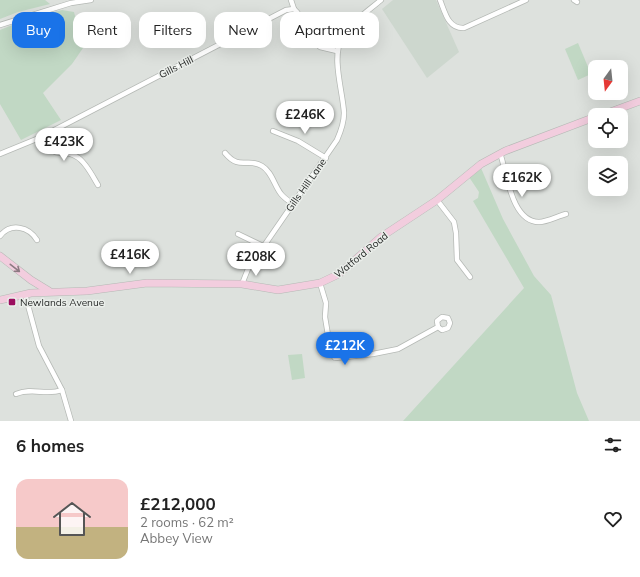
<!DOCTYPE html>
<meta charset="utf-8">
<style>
:root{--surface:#fff;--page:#f2f2f2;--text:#222;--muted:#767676;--line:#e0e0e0;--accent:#1a73e8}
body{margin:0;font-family:Mulish,sans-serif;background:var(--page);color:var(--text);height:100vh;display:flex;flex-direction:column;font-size:15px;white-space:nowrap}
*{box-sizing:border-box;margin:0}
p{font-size:13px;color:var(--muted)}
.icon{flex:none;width:22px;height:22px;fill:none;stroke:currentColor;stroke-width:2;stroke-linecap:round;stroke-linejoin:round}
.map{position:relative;height:421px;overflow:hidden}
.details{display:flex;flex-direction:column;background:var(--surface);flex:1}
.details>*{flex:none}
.guide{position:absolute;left:12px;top:12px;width:400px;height:36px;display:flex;gap:8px}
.needle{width:26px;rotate:195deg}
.tools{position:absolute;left:588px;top:60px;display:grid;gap:8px}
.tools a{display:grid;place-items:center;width:40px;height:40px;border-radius:8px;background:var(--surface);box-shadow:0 4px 16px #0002;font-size:20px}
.price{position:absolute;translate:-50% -34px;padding:0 9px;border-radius:14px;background:#fff;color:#222;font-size:13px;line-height:26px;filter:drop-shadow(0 1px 2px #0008)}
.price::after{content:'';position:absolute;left:50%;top:24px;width:12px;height:9px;margin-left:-6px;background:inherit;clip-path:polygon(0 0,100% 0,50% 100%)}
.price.current{background:var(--accent);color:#fff}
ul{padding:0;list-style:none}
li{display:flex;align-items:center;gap:12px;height:100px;padding:0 16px}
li+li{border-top:1px solid var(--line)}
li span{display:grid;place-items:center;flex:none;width:112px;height:80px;border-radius:12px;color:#555}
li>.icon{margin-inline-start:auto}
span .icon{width:48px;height:48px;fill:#fffc;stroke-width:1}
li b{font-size:17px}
h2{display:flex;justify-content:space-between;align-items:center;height:48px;padding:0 16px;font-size:17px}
.tag{padding:0 14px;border-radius:12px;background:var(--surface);box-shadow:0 4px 16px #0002;font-size:14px;line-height:36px}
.tag.current{background:var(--accent);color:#fff}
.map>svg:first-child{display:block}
.built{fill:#cdd7ce}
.green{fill:#c1d8c4}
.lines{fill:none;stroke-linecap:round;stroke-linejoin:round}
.street-casing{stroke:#b5b9b5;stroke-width:6}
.secondary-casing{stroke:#b5b9b5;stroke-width:8}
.street{stroke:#fff;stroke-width:4.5}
.secondary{stroke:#f2cdde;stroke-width:7}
.oneway{stroke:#8c7a82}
.poi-dot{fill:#9a0e5e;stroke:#eaeeea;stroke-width:1.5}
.labels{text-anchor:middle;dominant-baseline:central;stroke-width:3;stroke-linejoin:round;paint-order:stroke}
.street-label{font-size:10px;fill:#262827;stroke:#eaeeea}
.poi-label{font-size:10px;fill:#262827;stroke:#eaeeea;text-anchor:start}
</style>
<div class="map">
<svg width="640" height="421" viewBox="0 0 640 421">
<rect width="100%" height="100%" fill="#dde1dd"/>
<!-- built -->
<polygon class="built" points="393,0 436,0 459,52 427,78 382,9"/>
<!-- green -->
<g class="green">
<polygon points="0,0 45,0 50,4 18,12 0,19"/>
<polygon points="62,10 74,12 83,48 72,64 43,93 61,120 21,140 0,104 0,30 25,20"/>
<polygon points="578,43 591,74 578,80 565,49"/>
<polygon points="481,168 503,219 534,276 551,295 577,393 589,421 403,421 524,288 473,201 478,198 479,192 469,177"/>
<polygon points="302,354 305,378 292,380 288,355"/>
</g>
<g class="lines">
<defs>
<g id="street">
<polyline points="291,0 294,9"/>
<path d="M 440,0 C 445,12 448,29 464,28 L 526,0"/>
<polyline points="574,0 577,2"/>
<polyline points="0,25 71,3 91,0"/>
<polyline points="273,131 298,141 326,158"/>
<path d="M 44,135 C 55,164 60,146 77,157 C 86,162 93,177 98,185"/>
<path d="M 225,153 C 240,171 247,157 262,166 C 272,172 274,185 281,194 C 284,198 289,201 293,204"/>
<path d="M 500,153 C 507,172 511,222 539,222 C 547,222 558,216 566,214"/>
<polyline points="0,154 39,138 286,10 294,9 297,12 315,42 320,47 337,51"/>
<polyline points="437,200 454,222 456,233 457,260 470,277"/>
<polyline points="238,234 263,246"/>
<path d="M 0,236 C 11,222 29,227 37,240"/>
<polyline points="320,283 326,303 325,317 331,353 335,358 373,354 398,349 438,327 437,321 442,317 448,318 450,323 448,328 442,330 438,327"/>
<path d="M 242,284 L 248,269 L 337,140 C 341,131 344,123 344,113 C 343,92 331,57 342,38 C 350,23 368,11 381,0"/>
<polyline points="25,294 39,346 62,390 71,421"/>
<path d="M 16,394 C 33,387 45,396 62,390"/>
</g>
<g id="secondary">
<polyline points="602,115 640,101"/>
<polyline points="0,256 31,280 49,291"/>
<polyline points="0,300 31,293 87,291 147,283 242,284 278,290 320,283 339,274 381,237 437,200 481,164 505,151 595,117"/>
</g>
</defs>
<!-- street casing -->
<use href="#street" class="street-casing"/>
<!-- secondary casing -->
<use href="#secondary" class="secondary-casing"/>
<!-- street -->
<use href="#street" class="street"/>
<!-- secondary -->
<use href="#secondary" class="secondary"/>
</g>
<!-- one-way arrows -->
<defs><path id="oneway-shaft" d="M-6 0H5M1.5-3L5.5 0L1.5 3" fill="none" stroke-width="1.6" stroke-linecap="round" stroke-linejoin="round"/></defs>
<use class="oneway" href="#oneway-shaft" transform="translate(15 268) rotate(38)"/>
<!-- markers -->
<rect class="poi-dot" x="8" y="298" width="8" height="8" rx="2"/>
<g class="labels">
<!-- street labels -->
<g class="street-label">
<text transform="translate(176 67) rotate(-27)">Gills Hill</text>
<text transform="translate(306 185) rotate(-55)">Gills Hill Lane</text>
<text transform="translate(361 255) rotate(-39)">Watford Road</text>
</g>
<!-- poi labels -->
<g class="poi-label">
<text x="20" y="302">Newlands Avenue</text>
</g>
</g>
</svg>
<div class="tools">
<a><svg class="needle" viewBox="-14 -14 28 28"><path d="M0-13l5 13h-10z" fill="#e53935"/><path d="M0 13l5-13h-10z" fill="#767676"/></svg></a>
<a><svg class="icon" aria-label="locate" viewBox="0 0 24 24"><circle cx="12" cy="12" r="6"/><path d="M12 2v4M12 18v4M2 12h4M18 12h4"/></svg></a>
<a><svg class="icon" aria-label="layers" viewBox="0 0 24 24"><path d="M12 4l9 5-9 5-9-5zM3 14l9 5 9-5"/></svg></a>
</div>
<b class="price" style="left:305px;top:135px">£246K</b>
<b class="price" style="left:64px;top:162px">£423K</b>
<b class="price" style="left:522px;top:198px">£162K</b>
<b class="price" style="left:130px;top:275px">£416K</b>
<b class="price" style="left:256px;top:277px">£208K</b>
<b class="price current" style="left:345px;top:366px">£212K</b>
<div class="guide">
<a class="tag current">Buy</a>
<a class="tag">Rent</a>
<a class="tag">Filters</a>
<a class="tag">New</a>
<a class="tag">Apartment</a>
</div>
</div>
<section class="details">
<h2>6 homes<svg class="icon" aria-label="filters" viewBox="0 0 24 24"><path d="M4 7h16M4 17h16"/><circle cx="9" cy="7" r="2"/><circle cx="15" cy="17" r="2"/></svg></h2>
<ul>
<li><span style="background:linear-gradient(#f6c9c9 60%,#c2b280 0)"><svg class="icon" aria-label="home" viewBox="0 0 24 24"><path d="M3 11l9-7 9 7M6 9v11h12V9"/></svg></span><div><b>£212,000</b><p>2 rooms · 62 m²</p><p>Abbey View</p></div><svg class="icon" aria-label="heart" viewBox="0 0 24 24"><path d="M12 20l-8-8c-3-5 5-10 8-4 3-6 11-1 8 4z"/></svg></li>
</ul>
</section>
